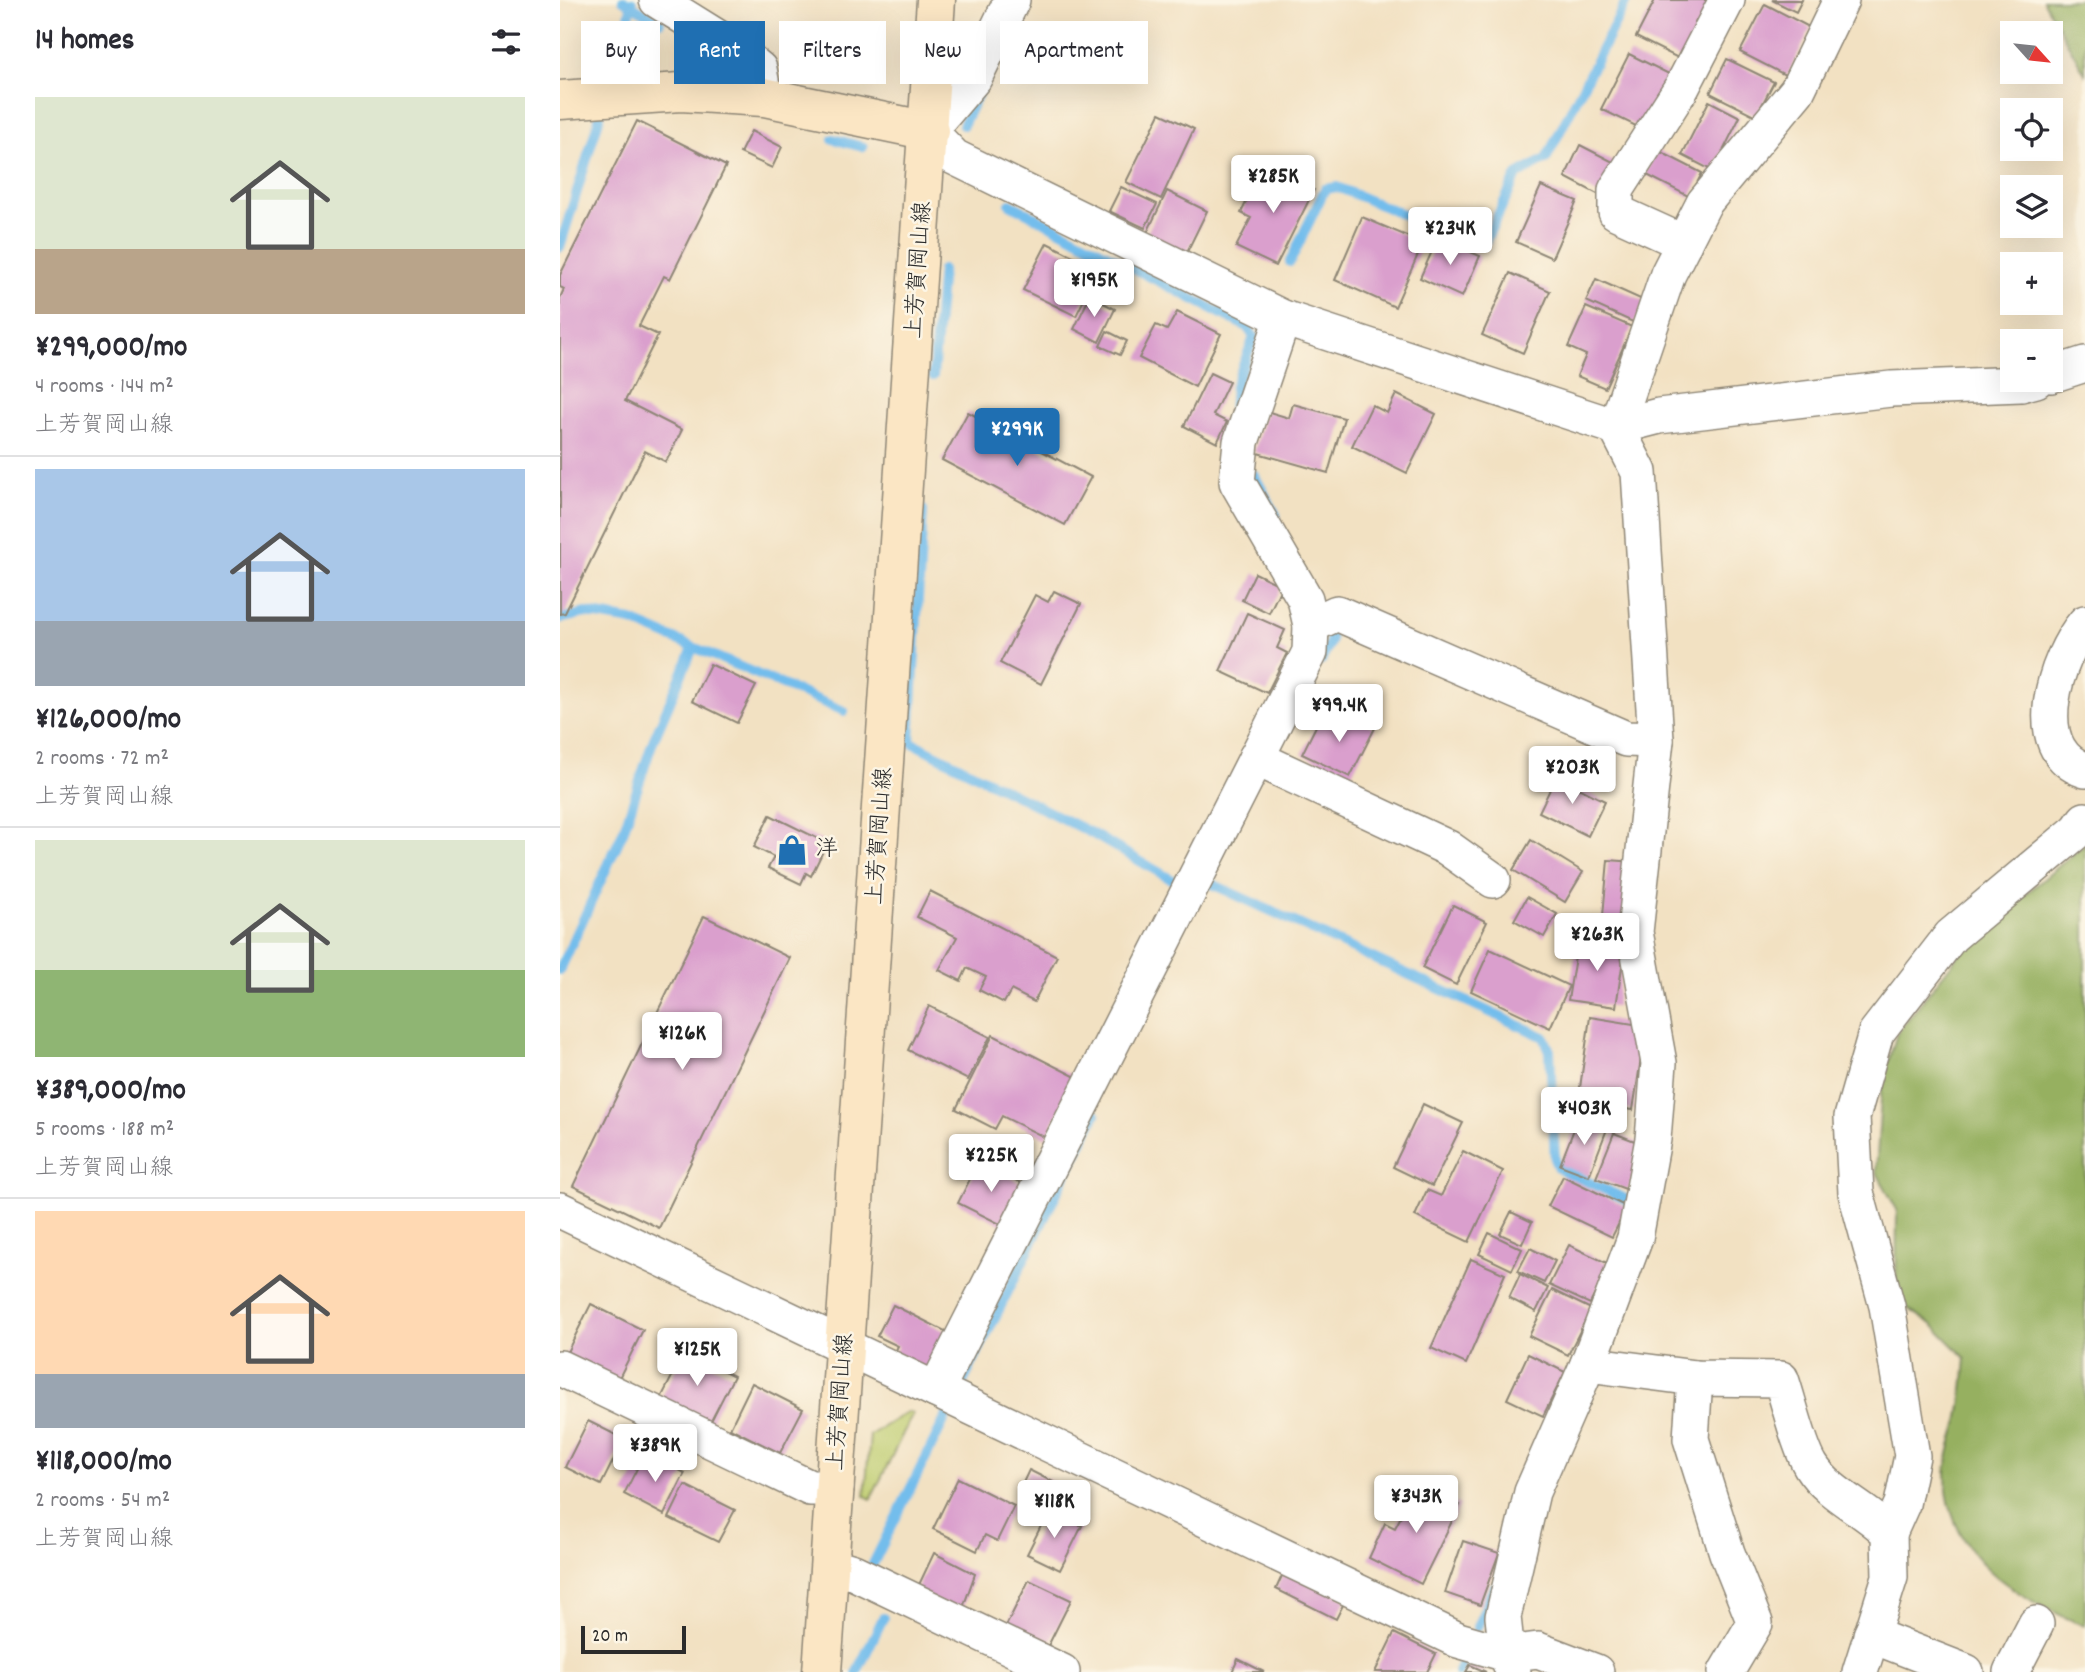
<!DOCTYPE html>
<meta charset="utf-8">
<style>
:root{--surface:#fff;--page:#f7f7f7;--text:#2b2b33;--muted:#7c7c81;--line:#e1e1e2;--accent:#1f6fb2}
body{margin:0;font-family:Dekko,"Klee One",sans-serif;background:var(--page);color:var(--text);height:100vh;display:flex;flex-direction:column;font-size:26px;white-space:nowrap}
*{box-sizing:border-box;margin:0}
p{font-size:23px;color:var(--muted)}
.icon{flex:none;width:38px;height:38px;fill:none;stroke:currentColor;stroke-width:2;stroke-linecap:round;stroke-linejoin:round}
.map{position:relative;flex:1;overflow:hidden}
.drawer{display:flex;flex-direction:column;background:var(--surface);width:560px}
.drawer>*{flex:none}
.top-card{position:absolute;left:21px;top:21px;width:665px;height:63px;display:flex;gap:14px}
.needle{width:46px;rotate:117deg}
.fabs{position:absolute;left:1440px;top:21px;display:grid;gap:14px}
.fabs a{display:grid;place-items:center;width:63px;height:63px;border-radius:0px;background:var(--surface);box-shadow:0 7px 28px #0002;font-size:35px}
.scale{position:absolute;left:21px;bottom:18px;width:105px;box-sizing:border-box;padding-left:7px;border:4px solid #2b2b2b;border-top:0;font-size:19px;line-height:24px;white-space:nowrap;color:#2b2b2b;-webkit-text-stroke:5px #fcf5e5;paint-order:stroke}
.price{position:absolute;translate:-50% -60px;padding:0 16px;border-radius:7px;background:#fff;color:#222;font-size:23px;line-height:46px;filter:drop-shadow(0 2px 4px #0008)}
.price::after{content:'';position:absolute;left:50%;top:42px;width:21px;height:16px;margin-left:-10px;background:inherit;clip-path:polygon(0 0,100% 0,50% 100%)}
.price.current{background:var(--accent);color:#fff}
ul{padding:0;list-style:none}
li{display:grid;align-content:center;gap:14px;height:371px;padding:0 35px}
li+li{border-top:2px solid var(--line)}
li span{display:grid;place-items:center;height:217px;border-radius:0px;color:#555}
li>.icon{margin-inline-start:auto}
span .icon{width:126px;height:126px;fill:#fffc;stroke-width:1}
li b{font-size:30px}
h2{display:flex;justify-content:space-between;align-items:center;height:84px;padding:0 35px;font-size:30px}
.tag{padding:0 24px;border-radius:0px;background:var(--surface);box-shadow:0 7px 28px #0002;font-size:24px;line-height:63px}
.tag.current{background:var(--accent);color:#fff}
main{display:flex;flex:1;min-height:0}
.map>svg:first-child{display:block}
.green{fill:#becc6e;stroke:#747c4c;stroke-width:2}
.forest{fill:#96b061;stroke:#606e46;stroke-width:2}
.lines{fill:none;stroke-linecap:round;stroke-linejoin:round}
.stream{stroke:#73bdec;stroke-width:10}
.building{fill:#da9fcd}
.street-casing{stroke:#8e8676;stroke-width:38}
.secondary-casing{stroke:#8e8676;stroke-width:41}
.street{stroke:#fff;stroke-width:35}
.secondary{stroke:#fbe6c4;stroke-width:38}
.labels{text-anchor:middle;dominant-baseline:central;stroke-width:5;stroke-linejoin:round;paint-order:stroke}
.street-label{font-size:23px;fill:#2b2b2b;stroke:#fcf5e5}
.poi-label{font-size:23px;fill:#2b2b2b;stroke:#fcf5e5;text-anchor:start}
</style>
<main>
<section class="drawer">
<h2>14 homes<svg class="icon" aria-label="filters" viewBox="0 0 24 24"><path d="M4 7h16M4 17h16"/><circle cx="9" cy="7" r="2"/><circle cx="15" cy="17" r="2"/></svg></h2>
<ul>
<li><span style="background:linear-gradient(#dfe7d0 70%,#b9a48a 0)"><svg class="icon" aria-label="home" viewBox="0 0 24 24"><path d="M3 11l9-7 9 7M6 9v11h12V9"/></svg></span><div><b>¥299,000/mo</b><p>4 rooms · 144 m²</p><p>上芳賀岡山線</p></div></li>
<li><span style="background:linear-gradient(#a9c7e8 70%,#9aa5b1 0)"><svg class="icon" aria-label="home" viewBox="0 0 24 24"><path d="M3 11l9-7 9 7M6 9v11h12V9"/></svg></span><div><b>¥126,000/mo</b><p>2 rooms · 72 m²</p><p>上芳賀岡山線</p></div></li>
<li><span style="background:linear-gradient(#dfe7d0 60%,#8fb573 0)"><svg class="icon" aria-label="home" viewBox="0 0 24 24"><path d="M3 11l9-7 9 7M6 9v11h12V9"/></svg></span><div><b>¥389,000/mo</b><p>5 rooms · 188 m²</p><p>上芳賀岡山線</p></div></li>
<li><span style="background:linear-gradient(#ffd9b3 75%,#9aa5b1 0)"><svg class="icon" aria-label="home" viewBox="0 0 24 24"><path d="M3 11l9-7 9 7M6 9v11h12V9"/></svg></span><div><b>¥118,000/mo</b><p>2 rooms · 54 m²</p><p>上芳賀岡山線</p></div></li>
</ul>
</section>
<div class="map">
<svg width="1525" height="1672" viewBox="0 0 1525 1672">
<rect width="100%" height="100%" fill="#fcf5e5"/>
<filter id="ink" filterUnits="userSpaceOnUse"><feTurbulence type="fractalNoise" baseFrequency=".0143" numOctaves="2"/><feDisplacementMap in="SourceGraphic" scale="14" xChannelSelector="R" yChannelSelector="G"/><feConvolveMatrix kernelMatrix="1 2 1 2 8 2 1 2 1" color-interpolation-filters="sRGB"/></filter>
<filter id="wash" filterUnits="userSpaceOnUse"><feTurbulence type="fractalNoise" baseFrequency=".00686" numOctaves="4" result="noise"/><feDisplacementMap in="SourceGraphic" scale="28" xChannelSelector="R" yChannelSelector="G"/><feGaussianBlur stdDeviation="1.57" result="paint"/><feColorMatrix in="noise" values="0 0 0 0 0 0 0 0 0 0 0 0 0 0 0 0 0 1.4 0 .05"/><feComposite in="paint" operator="in"/></filter>
<g filter="url(#wash)">
<rect width="100%" height="100%" fill="#f2e1c2"/>
<!-- green -->
<polygon class="green" points="347,1412 353,1413 311,1499 305,1496 310,1435"/>
<!-- forest -->
<g class="forest">
<polygon points="1483,0 1525,0 1525,74"/>
<path d="M 1525,844 L 1525,1626 C 1457,1598 1387,1558 1386,1475 C 1386,1456 1395,1435 1399,1417 C 1403,1398 1404,1378 1406,1358 L 1373,1325 L 1344,1306 L 1336,1287 L 1337,1210 L 1316,1171 L 1322,1084 L 1337,1033 L 1409,942 Z"/>
</g>
<g class="lines">
<!-- stream -->
<g class="stream">
<polyline points="63,0 100,22"/>
<polyline points="61,57 72,2"/>
<polyline points="403,125 417,96"/>
<polyline points="273,139 303,147"/>
<polyline points="450,204 687,327 694,337 675,386 673,412"/>
<polyline points="0,247 40,116"/>
<polyline points="730,262 765,189 777,187 917,245 926,240 957,175 986,159 1067,0"/>
<polyline points="373,376 382,270"/>
<polyline points="694,475 716,515"/>
<polyline points="0,619 26,613 72,621 284,711"/>
<polyline points="761,661 771,640 768,623"/>
<polyline points="343,738 531,833 616,882"/>
<polyline points="350,740 363,510"/>
<polyline points="650,883 984,1037 990,1051 995,1161 998,1168 1072,1202 1070,1207"/>
<polyline points="0,970 63,832 93,741 133,648"/>
<polyline points="313,1564 536,1114"/>
<polyline points="917,1627 934,1588"/>
<polyline points="297,1672 323,1618"/>
<polyline points="898,1672 904,1659"/>
</g>
</g>
<g id="blocks">
<!-- building -->
<g class="building">
<polygon points="1095,0 1155,0 1124,61 1076,37"/>
<polygon points="1212,0 1242,0 1236,12"/>
<polygon points="1205,4 1251,28 1227,76 1180,52"/>
<polygon points="1069,54 1111,75 1084,130 1041,109"/>
<polygon points="1167,59 1214,82 1196,116 1150,93"/>
<polygon points="1149,101 1180,117 1153,171 1122,155"/>
<polygon points="600,113 634,129 601,199 566,182"/>
<polygon points="77,121 166,166 110,279 104,276 79,326 98,335 65,401 122,430 106,462 85,451 5,613 0,614 0,298 4,289 0,287 0,275"/>
<polygon points="191,131 222,147 212,168 180,153"/>
<polygon points="1020,145 1057,164 1041,196 1005,177"/>
<polygon points="1097,150 1142,173 1130,197 1085,174"/>
<polygon points="704,165 754,190 716,266 676,247 691,218 681,213"/>
<polygon points="981,186 1017,201 992,258 956,242"/>
<polygon points="561,187 597,204 585,228 549,211"/>
<polygon points="607,191 647,211 625,256 585,237"/>
<polygon points="802,217 863,243 835,307 775,280"/>
<polygon points="878,238 920,256 902,297 860,278"/>
<polygon points="487,243 539,269 516,316 463,290"/>
<polygon points="950,273 990,291 963,353 922,335"/>
<polygon points="1036,279 1085,301 1075,323 1026,301"/>
<polygon points="530,296 555,309 539,342 514,329"/>
<polygon points="1026,307 1072,327 1045,388 1017,376 1026,355 1008,347"/>
<polygon points="617,312 661,334 635,387 579,358 596,325 607,330"/>
<polygon points="547,331 567,341 560,355 540,346"/>
<polygon points="650,373 669,382 653,415 667,422 657,443 624,426"/>
<polygon points="836,394 876,414 847,473 792,446 812,405 827,413"/>
<polygon points="733,404 784,418 768,473 694,452 706,411 729,418"/>
<polygon points="408,412 531,477 505,525 382,460"/>
<polygon points="695,573 722,586 709,613 682,600"/>
<polygon points="494,591 521,604 481,684 440,663 475,595 488,602"/>
<polygon points="687,613 725,630 717,648 727,653 707,693 660,671"/>
<polygon points="150,664 196,686 177,723 132,701"/>
<polygon points="784,713 815,728 790,777 742,754 759,720 777,728"/>
<polygon points="996,777 1045,801 1028,836 979,812"/>
<polygon points="210,815 267,843 251,876 246,873 241,884 208,868 214,857 194,847"/>
<polygon points="971,840 1023,872 1005,902 953,870"/>
<polygon points="1048,860 1076,862 1071,929 1042,927"/>
<polygon points="370,891 497,956 474,1002 451,990 444,1003 419,990 426,977 407,968 401,981 379,970 397,937 357,917"/>
<polygon points="967,897 997,914 984,937 954,920"/>
<polygon points="893,905 927,922 896,985 862,968"/>
<polygon points="144,916 230,958 99,1228 13,1186"/>
<polygon points="1018,939 1065,946 1056,1007 1008,1000"/>
<polygon points="930,949 1009,986 990,1028 911,991"/>
<polygon points="369,1006 430,1037 408,1080 348,1050"/>
<polygon points="1030,1017 1086,1026 1073,1110 1018,1102"/>
<polygon points="433,1035 516,1077 486,1138 442,1116 435,1129 396,1109"/>
<polygon points="863,1104 903,1123 872,1186 833,1167"/>
<polygon points="1018,1119 1047,1129 1029,1176 1000,1165"/>
<polygon points="1054,1133 1085,1145 1068,1190 1036,1178"/>
<polygon points="903,1151 943,1171 909,1242 855,1216 867,1190 881,1196"/>
<polygon points="419,1161 465,1185 444,1226 398,1203"/>
<polygon points="1003,1176 1067,1207 1052,1237 988,1206"/>
<polygon points="951,1212 972,1222 962,1244 940,1234"/>
<polygon points="929,1233 962,1249 952,1270 919,1254"/>
<polygon points="1009,1245 1049,1264 1030,1304 989,1285"/>
<polygon points="970,1248 995,1261 984,1283 958,1271"/>
<polygon points="911,1259 945,1274 906,1364 871,1348"/>
<polygon points="960,1274 988,1288 976,1312 949,1298"/>
<polygon points="992,1290 1031,1309 1008,1355 969,1336"/>
<polygon points="31,1304 83,1330 57,1382 5,1356"/>
<polygon points="333,1305 389,1333 368,1376 332,1358 338,1346 317,1336"/>
<polygon points="125,1351 174,1376 149,1425 100,1400"/>
<polygon points="968,1354 1005,1372 983,1416 947,1399"/>
<polygon points="192,1383 243,1409 220,1453 170,1428"/>
<polygon points="28,1421 64,1439 41,1485 5,1467"/>
<polygon points="85,1453 125,1473 104,1515 64,1494"/>
<polygon points="469,1470 515,1493 504,1515 458,1493"/>
<polygon points="398,1478 454,1506 437,1541 425,1535 417,1551 373,1529"/>
<polygon points="858,1484 900,1505 861,1584 809,1558 825,1523 835,1528"/>
<polygon points="125,1485 175,1510 158,1542 109,1518"/>
<polygon points="489,1510 522,1526 500,1570 467,1554"/>
<polygon points="903,1541 939,1553 920,1605 885,1593"/>
<polygon points="374,1553 415,1574 401,1613 356,1591"/>
<polygon points="725,1569 786,1599 776,1619 716,1589"/>
<polygon points="469,1580 511,1600 487,1648 445,1628"/>
<polygon points="834,1633 876,1654 867,1672 815,1672"/>
<polygon points="678,1659 704,1672 672,1672"/>
<polygon points="910,1665 926,1672 906,1672"/>
</g>
</g>
</g>
<g filter="url(#ink)">
<use href="#blocks" fill-opacity="0" stroke="#8e8676" stroke-width="2"/>
<g class="lines">
<defs>
<g id="street">
<polyline points="97,0 171,46 199,69 204,97"/>
<polyline points="452,0 414,78 369,131 394,157 723,318 1056,427 1099,416 1331,389 1461,384 1476,380"/>
<polyline points="1124,243 1056,212 1056,190 1122,87 1167,0"/>
<polyline points="1491,375 1525,364"/>
<path d="M 1525,623 C 1496,657 1465,750 1525,770"/>
<polyline points="751,625 777,613 1066,739 1096,740"/>
<polyline points="696,758 888,848 933,880"/>
<polyline points="0,1210 898,1640 947,1654 978,1650 1036,1672"/>
<path d="M 1028,1364 L 1135,1378 L 1221,1379 C 1229,1402 1239,1447 1251,1466 C 1269,1495 1306,1509 1329,1533 L 1330,1577 L 1300,1672"/>
<polyline points="0,1368 250,1488 276,1488"/>
<polyline points="1135,1378 1131,1439 1167,1553 1195,1623 1166,1672"/>
<polyline points="376,1390 750,652 751,625 745,599 677,482 681,442 723,318"/>
<polyline points="1329,1533 1342,1504 1352,1456 1327,1306 1296,1193 1292,1117 1316,1033 1391,936 1518,830 1525,820"/>
<polyline points="270,1565 293,1572 502,1672"/>
<polyline points="1311,1635 1406,1672"/>
<polyline points="953,1672 947,1654 943,1617 972,1492 1028,1364 1075,1238 1093,1139 1099,1063 1075,932 1096,740 1079,472 1056,427 1108,274 1144,203 1237,91 1281,0"/>
<polyline points="1451,1672 1476,1624"/>
</g>
<g id="secondary">
<polyline points="0,100 121,92 204,97 369,131"/>
<polyline points="262,1672 376,0"/>
</g>
</defs>
<!-- street casing -->
<use href="#street" class="street-casing"/>
<!-- secondary casing -->
<use href="#secondary" class="secondary-casing"/>
<!-- street -->
<use href="#street" class="street"/>
<!-- secondary -->
<use href="#secondary" class="secondary"/>
</g>
</g>
<!-- icons -->
<defs>
<symbol id="shop-bare" viewBox="-9 -9 18 18"><path d="M-5-2.5h2.3a2.7 3.5 0 0 1 5.4 0H5L5.5 6h-11ZM-1.5-2.5h3a1.5 2.3 0 0 0-3 0Z" fill="#1f6fb2" stroke="#fcf5e5" stroke-width="2.5" paint-order="stroke"/></symbol>
</defs>
<g fill-rule="evenodd">
<use href="#shop-bare" x="210" y="828" width="44" height="44"/>
</g>
<g class="labels">
<!-- street labels -->
<g class="street-label">
<text transform="translate(360 270) rotate(-86)">上芳賀岡山線</text>
<text transform="translate(321 836) rotate(-86)">上芳賀岡山線</text>
<text transform="translate(282 1402) rotate(-86)">上芳賀岡山線</text>
</g>
<!-- poi labels -->
<g class="poi-label">
<text x="255" y="850">洋</text>
</g>
</g>
</svg>
<div class="fabs">
<a><svg class="needle" viewBox="-14 -14 28 28"><path d="M0-13l5 13h-10z" fill="#e53935"/><path d="M0 13l5-13h-10z" fill="#7c7c81"/></svg></a>
<a><svg class="icon" aria-label="locate" viewBox="0 0 24 24"><circle cx="12" cy="12" r="6"/><path d="M12 2v4M12 18v4M2 12h4M18 12h4"/></svg></a>
<a><svg class="icon" aria-label="layers" viewBox="0 0 24 24"><path d="M12 4l9 5-9 5-9-5zM3 14l9 5 9-5"/></svg></a>
<a>+</a>
<a>−</a>
</div>
<div class="scale">20 m</div>
<b class="price" style="left:713px;top:215px">¥285K</b>
<b class="price" style="left:890px;top:267px">¥234K</b>
<b class="price" style="left:534px;top:319px">¥195K</b>
<b class="price current" style="left:457px;top:468px">¥299K</b>
<b class="price" style="left:779px;top:744px">¥99.4K</b>
<b class="price" style="left:1012px;top:806px">¥203K</b>
<b class="price" style="left:1037px;top:973px">¥263K</b>
<b class="price" style="left:122px;top:1072px">¥126K</b>
<b class="price" style="left:1024px;top:1147px">¥403K</b>
<b class="price" style="left:431px;top:1194px">¥225K</b>
<b class="price" style="left:137px;top:1388px">¥125K</b>
<b class="price" style="left:95px;top:1484px">¥389K</b>
<b class="price" style="left:856px;top:1535px">¥343K</b>
<b class="price" style="left:494px;top:1540px">¥118K</b>
<div class="top-card">
<a class="tag">Buy</a>
<a class="tag current">Rent</a>
<a class="tag">Filters</a>
<a class="tag">New</a>
<a class="tag">Apartment</a>
</div>
</div>
</main>
